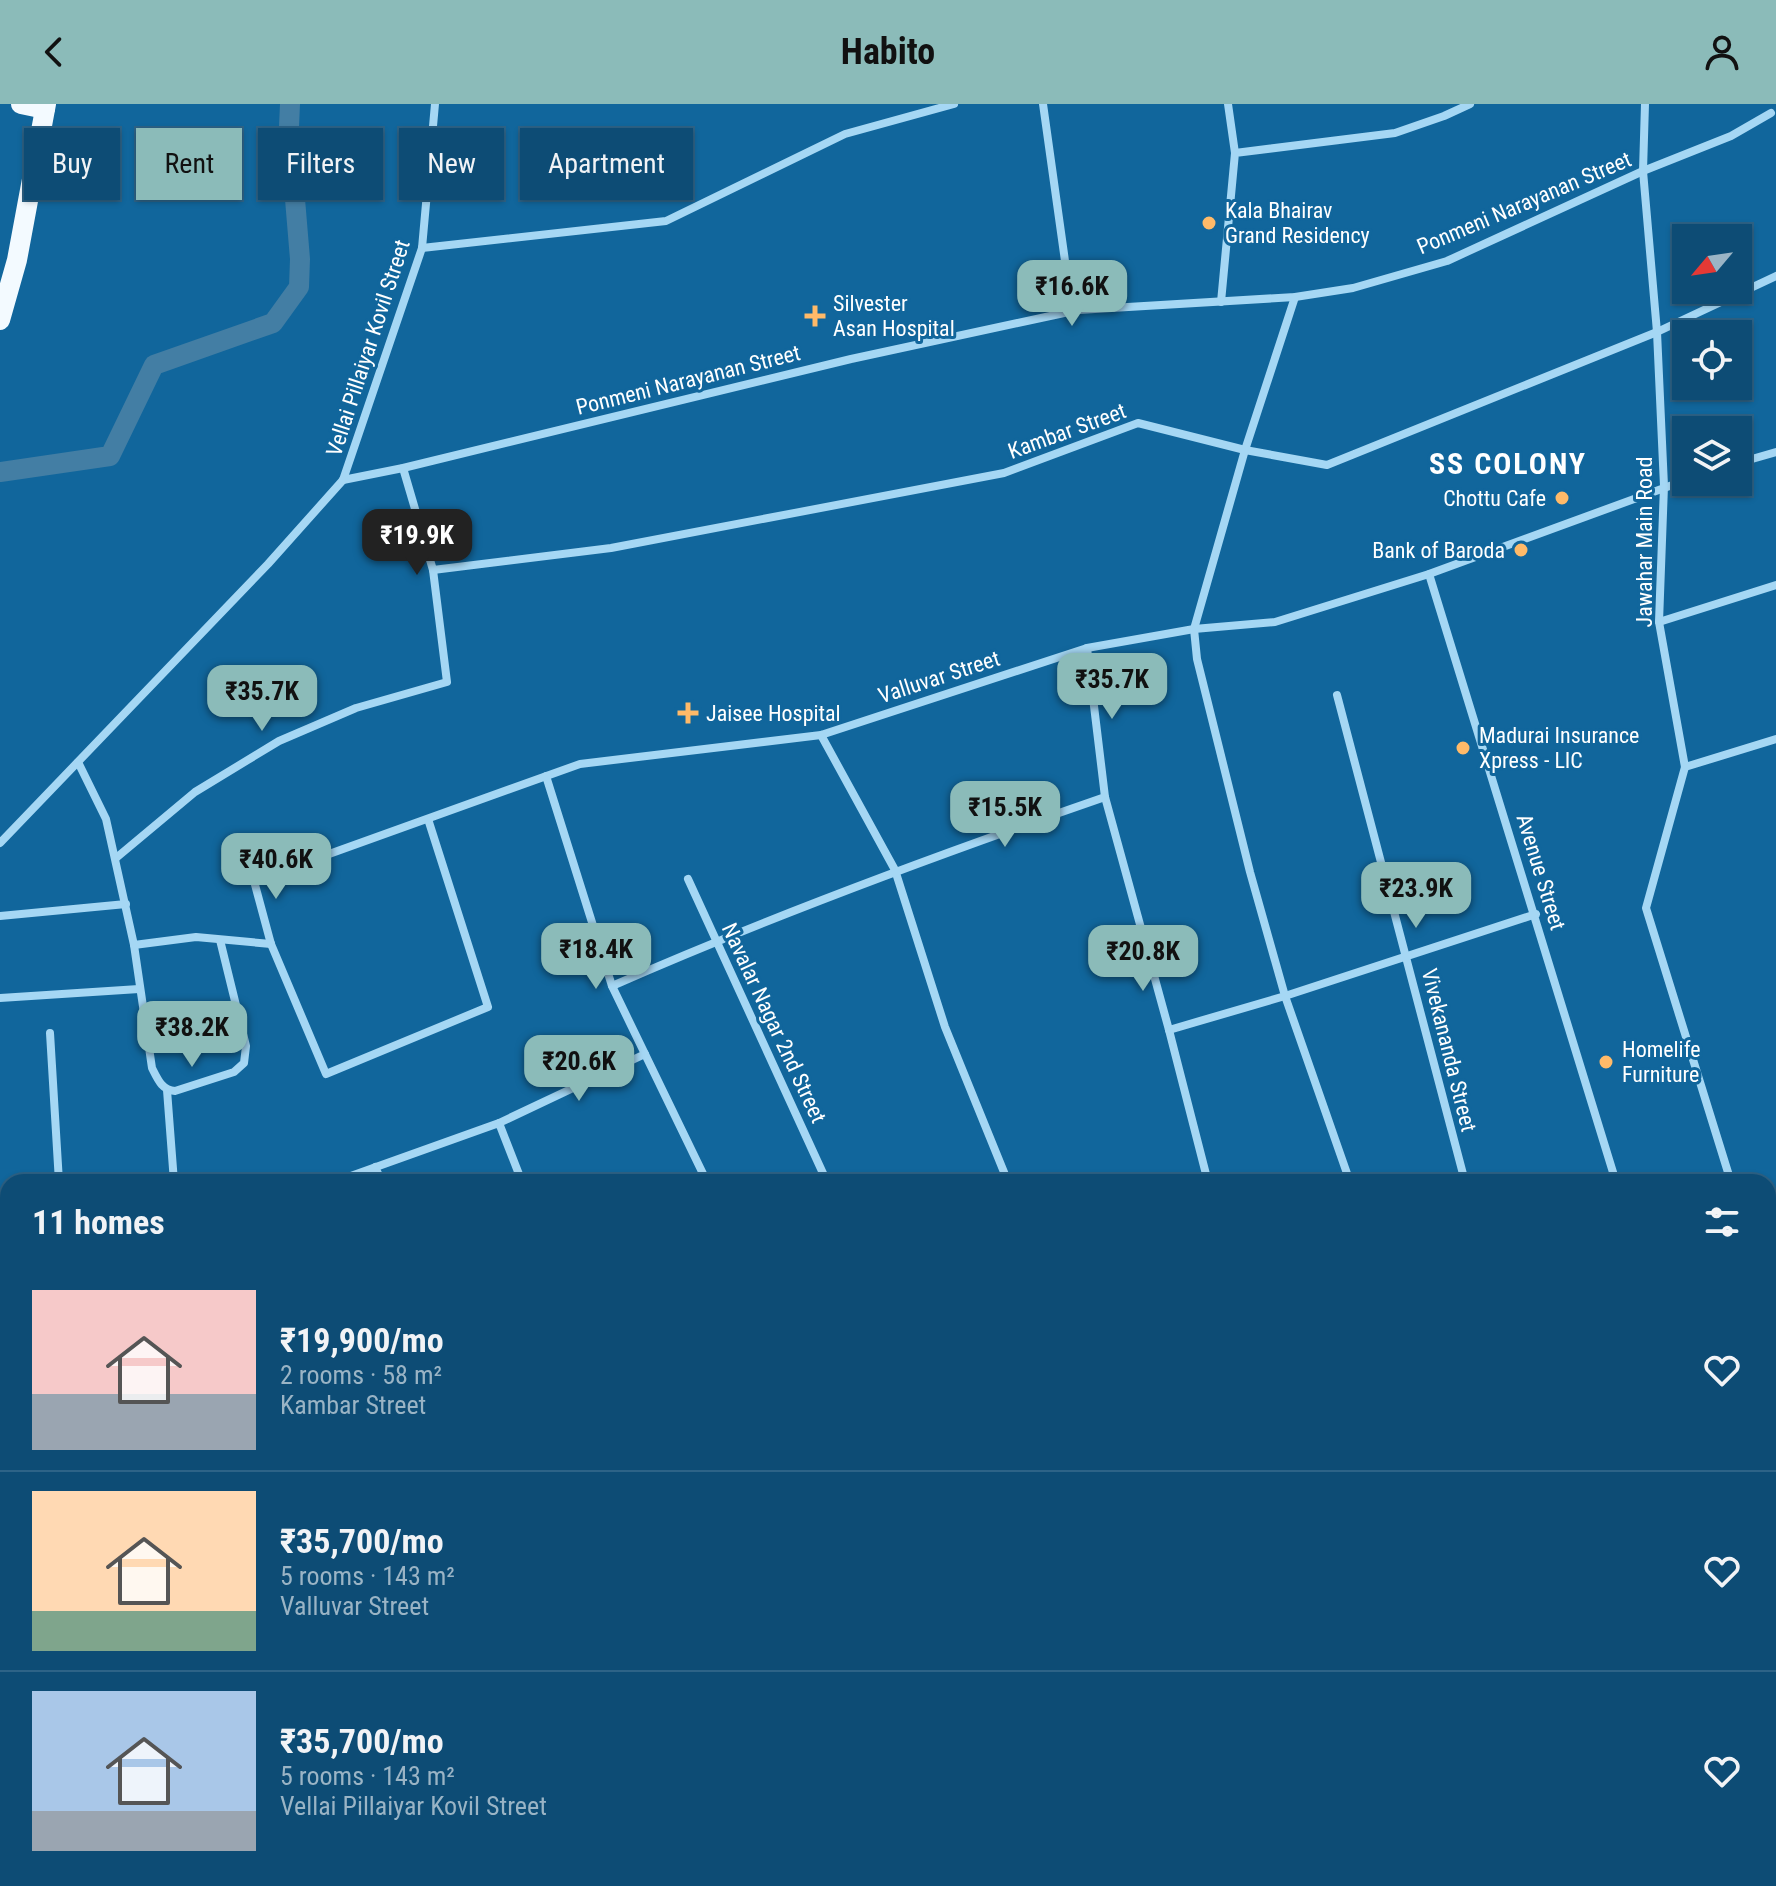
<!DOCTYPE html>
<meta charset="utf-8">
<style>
:root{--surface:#0d4c75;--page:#1b567d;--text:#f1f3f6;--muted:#9ab4c5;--line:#2d6387;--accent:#8bbbb9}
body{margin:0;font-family:"Roboto Condensed",sans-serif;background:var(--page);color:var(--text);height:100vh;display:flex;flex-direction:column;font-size:30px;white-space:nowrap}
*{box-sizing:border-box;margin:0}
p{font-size:26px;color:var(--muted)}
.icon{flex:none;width:44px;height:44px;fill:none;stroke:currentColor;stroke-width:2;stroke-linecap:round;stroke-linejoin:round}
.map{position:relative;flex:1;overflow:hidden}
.panel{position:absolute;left:0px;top:1070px;width:1776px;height:712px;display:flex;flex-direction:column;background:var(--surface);border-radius:24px 24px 0 0;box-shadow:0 2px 6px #0004,0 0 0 2px var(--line)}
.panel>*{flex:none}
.guide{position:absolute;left:24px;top:24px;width:800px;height:72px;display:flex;gap:16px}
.needle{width:52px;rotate:241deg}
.buttons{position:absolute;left:1672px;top:120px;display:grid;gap:16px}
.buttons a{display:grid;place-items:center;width:80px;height:80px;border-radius:0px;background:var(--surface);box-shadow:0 2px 6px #0004,0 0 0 2px var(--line);font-size:40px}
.price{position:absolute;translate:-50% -68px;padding:0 18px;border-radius:16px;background:var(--accent);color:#111;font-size:26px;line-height:52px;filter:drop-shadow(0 2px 4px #0008)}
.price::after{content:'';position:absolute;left:50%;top:48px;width:24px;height:18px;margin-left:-12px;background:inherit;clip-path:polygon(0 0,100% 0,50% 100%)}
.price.active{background:#222;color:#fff}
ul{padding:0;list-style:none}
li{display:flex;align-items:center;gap:24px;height:200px;padding:0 32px}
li+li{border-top:2px solid var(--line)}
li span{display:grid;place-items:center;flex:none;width:224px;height:160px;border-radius:0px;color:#555}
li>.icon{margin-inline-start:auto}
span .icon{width:96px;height:96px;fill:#fffc;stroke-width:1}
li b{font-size:34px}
h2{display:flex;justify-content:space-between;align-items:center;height:96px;padding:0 32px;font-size:34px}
.pill{padding:0 28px;border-radius:0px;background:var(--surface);box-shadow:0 2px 6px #0004,0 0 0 2px var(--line);font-size:28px;line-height:72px}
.pill.active{background:var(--accent);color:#111}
header{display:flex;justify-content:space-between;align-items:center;height:104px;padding:0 32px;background:var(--accent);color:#111;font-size:36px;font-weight:700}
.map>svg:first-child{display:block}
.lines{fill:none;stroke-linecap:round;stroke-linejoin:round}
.canal{stroke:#437ea4;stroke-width:20}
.minor{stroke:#a5d7f4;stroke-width:8}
.tertiary{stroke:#a5d7f4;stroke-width:14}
.primary{stroke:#f3faff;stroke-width:20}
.poi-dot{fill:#ffba69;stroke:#11669c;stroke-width:3}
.labels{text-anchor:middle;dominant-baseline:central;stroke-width:6;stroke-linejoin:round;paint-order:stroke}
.street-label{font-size:22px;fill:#fff;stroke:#11669c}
.poi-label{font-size:22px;fill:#fff;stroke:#11669c;text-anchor:start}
.district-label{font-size:30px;font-weight:bold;letter-spacing:2px;fill:#fff;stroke:#11669c}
</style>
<header><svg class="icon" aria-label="back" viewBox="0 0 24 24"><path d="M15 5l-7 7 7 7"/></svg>Habito<svg class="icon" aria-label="person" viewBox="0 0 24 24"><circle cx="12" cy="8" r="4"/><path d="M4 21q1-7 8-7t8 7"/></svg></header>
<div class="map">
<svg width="1776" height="1782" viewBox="0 0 1776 1782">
<rect width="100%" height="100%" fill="#11669c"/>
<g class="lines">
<!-- canal -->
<polyline class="canal" points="0,368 110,352 154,261 273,219 299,183 300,155 289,23 290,0"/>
<!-- minor -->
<g class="minor">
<polyline points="1043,0 1066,164 1078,206"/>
<polyline points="1228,0 1235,49"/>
<polyline points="1645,0 1643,67 1657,228 1664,382 1659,518 1685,663 1646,804 1731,1078"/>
<polyline points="422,144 666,117 845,30 954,0"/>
<polyline points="1295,193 1245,346 1194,525 1197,555 1250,768 1285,892 1350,1078"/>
<polyline points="1221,198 1235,49 1395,29 1444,12 1470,0"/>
<polyline points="1738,359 1776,348"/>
<polyline points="343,376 403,364 851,255 1078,206 1295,193 1353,184 1447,157 1643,67 1731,32 1771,9"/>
<polyline points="433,466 611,444 1004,369 1138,319 1245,346 1327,361 1657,228 1776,172"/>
<polyline points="1429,470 1616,1078"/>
<polyline points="1659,518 1776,481"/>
<polyline points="1087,544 1105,693 1169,926 1208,1078"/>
<polyline points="1337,591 1463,1070 1461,1078"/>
<polyline points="821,631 895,766 945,923 1008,1078"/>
<polyline points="78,658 106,715 134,841 196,833 271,840"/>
<polyline points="1685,663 1776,635"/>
<polyline points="546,672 612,882 707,1078"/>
<polyline points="428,715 488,903 326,970 271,840 254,777 580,660 821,631 1087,544 1194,525 1275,518 1429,470 1686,376"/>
<polyline points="0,739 268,460 343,376 422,144 435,0"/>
<polyline points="116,754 195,688 279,637 356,604 447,578 433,466 403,364"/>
<polyline points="688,775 827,1078"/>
<polyline points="0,812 126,800"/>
<path d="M 134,841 L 152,964 C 158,976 162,986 175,987 L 234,968 L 244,959 L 246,942 L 220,836"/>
<path d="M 612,882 C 774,811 937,751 1105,693"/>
<polyline points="0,894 139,885"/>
<polyline points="1169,926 1285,892 1536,810"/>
<polyline points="50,929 59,1078"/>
<polyline points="167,986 174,1078"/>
<polyline points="499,1019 645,950"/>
<polyline points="375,1063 382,1078"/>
<polyline points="334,1078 499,1019 522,1078"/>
<polyline points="0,1125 8,1125"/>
<polyline points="1768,1197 1774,1215"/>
<polyline points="0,1295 8,1318"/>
<polyline points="1768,1539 1776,1551"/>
<polyline points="876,1774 880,1782"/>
<polyline points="1231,1774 1236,1782"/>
<polyline points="1381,1774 1386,1782"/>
<polyline points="1555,1774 1560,1782"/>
<polyline points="1703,1774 1708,1782"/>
<polyline points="764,1782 773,1774"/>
<polyline points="1400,1782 1415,1774"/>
</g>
<!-- tertiary -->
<g class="tertiary">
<polyline points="1768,1214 1776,1212"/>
<polyline points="0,1754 8,1753"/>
</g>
<!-- primary -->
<g class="primary">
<polyline points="21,0 45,5"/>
<polyline points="0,216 17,156 46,0"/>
<polyline points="1768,1279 1776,1276"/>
<polyline points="1768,1307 1776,1305"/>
<polyline points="23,1782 62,1774"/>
<polyline points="159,1782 194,1774"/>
<polyline points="276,1782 306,1774"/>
<polyline points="369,1782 392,1774"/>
</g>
</g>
<!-- markers -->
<g class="poi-dot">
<circle cx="1209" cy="119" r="8"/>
<path d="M811 200h8v8h8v8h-8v8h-8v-8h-8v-8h8z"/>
<circle cx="1562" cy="394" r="8"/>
<circle cx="1521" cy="446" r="8"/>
<path d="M684 597h8v8h8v8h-8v8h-8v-8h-8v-8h8z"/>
<circle cx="1463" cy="644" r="8"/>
<circle cx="1606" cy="958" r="8"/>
</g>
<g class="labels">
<!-- street labels -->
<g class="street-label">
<text transform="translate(1524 99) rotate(-23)">Ponmeni Narayanan Street</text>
<text transform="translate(368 244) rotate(-72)">Vellai Pillaiyar Kovil Street</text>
<text transform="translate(688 276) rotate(-14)">Ponmeni Narayanan Street</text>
<text transform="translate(1067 327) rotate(-20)">Kambar Street</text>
<text transform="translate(1644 438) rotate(-90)">Jawahar Main Road</text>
<text transform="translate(939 573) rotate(-18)">Valluvar Street</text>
<text transform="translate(1541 768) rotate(73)">Avenue Street</text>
<text transform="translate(774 919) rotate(65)">Navalar Nagar 2nd Street</text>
<text transform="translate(1449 946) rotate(76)">Vivekananda Street</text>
</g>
<!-- poi labels -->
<g class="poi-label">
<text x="1225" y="106">Kala Bhairav<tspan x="1225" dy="25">Grand Residency</tspan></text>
<text x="833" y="199">Silvester<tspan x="833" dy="25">Asan Hospital</tspan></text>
<text x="1546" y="394" text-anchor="end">Chottu Cafe</text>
<text x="1505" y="446" text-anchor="end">Bank of Baroda</text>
<text x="706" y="609">Jaisee Hospital</text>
<text x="1479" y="631">Madurai Insurance<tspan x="1479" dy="25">Xpress - LIC</tspan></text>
<text x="1622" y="945">Homelife<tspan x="1622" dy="25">Furniture</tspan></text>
</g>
<!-- district labels -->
<g class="district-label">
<text x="1508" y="359">SS COLONY</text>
</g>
</g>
</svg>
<div class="buttons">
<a><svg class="needle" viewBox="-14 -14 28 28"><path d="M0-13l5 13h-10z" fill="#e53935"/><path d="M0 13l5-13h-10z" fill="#9ab4c5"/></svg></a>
<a><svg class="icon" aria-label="locate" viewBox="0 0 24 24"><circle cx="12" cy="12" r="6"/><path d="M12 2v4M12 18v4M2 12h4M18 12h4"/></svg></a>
<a><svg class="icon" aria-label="layers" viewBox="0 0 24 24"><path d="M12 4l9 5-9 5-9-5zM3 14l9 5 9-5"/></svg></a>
</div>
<b class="price" style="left:1072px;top:224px">₹16.6K</b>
<b class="price active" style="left:417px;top:473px">₹19.9K</b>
<b class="price" style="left:1112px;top:617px">₹35.7K</b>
<b class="price" style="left:262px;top:629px">₹35.7K</b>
<b class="price" style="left:1005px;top:745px">₹15.5K</b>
<b class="price" style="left:276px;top:797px">₹40.6K</b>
<b class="price" style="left:1416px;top:826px">₹23.9K</b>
<b class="price" style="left:596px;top:887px">₹18.4K</b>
<b class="price" style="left:1143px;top:889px">₹20.8K</b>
<b class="price" style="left:192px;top:965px">₹38.2K</b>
<b class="price" style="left:579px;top:999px">₹20.6K</b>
<div class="guide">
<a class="pill">Buy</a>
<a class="pill active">Rent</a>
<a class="pill">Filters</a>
<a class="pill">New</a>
<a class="pill">Apartment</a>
</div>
<section class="panel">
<h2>11 homes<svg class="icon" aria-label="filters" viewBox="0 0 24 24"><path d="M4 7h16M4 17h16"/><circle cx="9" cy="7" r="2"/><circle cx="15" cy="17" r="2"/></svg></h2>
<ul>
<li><span style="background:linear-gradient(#f6c9c9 65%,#9aa5b1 0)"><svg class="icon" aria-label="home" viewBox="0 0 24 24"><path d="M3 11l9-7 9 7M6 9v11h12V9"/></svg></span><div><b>₹19,900/mo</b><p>2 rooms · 58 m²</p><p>Kambar Street</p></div><svg class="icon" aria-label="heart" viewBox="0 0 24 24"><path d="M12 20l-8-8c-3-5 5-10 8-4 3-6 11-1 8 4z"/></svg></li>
<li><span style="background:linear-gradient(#ffd9b3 75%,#7fa58c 0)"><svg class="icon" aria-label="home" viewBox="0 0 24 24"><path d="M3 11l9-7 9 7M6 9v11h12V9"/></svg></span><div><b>₹35,700/mo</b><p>5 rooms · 143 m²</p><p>Valluvar Street</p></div><svg class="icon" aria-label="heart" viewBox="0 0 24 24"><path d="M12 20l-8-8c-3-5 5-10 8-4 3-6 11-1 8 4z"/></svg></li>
<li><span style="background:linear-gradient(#a9c7e8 75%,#9aa5b1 0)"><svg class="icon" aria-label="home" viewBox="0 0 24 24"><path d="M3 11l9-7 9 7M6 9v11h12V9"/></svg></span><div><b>₹35,700/mo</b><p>5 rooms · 143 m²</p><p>Vellai Pillaiyar Kovil Street</p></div><svg class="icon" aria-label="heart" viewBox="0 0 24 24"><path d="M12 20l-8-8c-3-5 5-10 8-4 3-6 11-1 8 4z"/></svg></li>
</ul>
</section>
</div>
